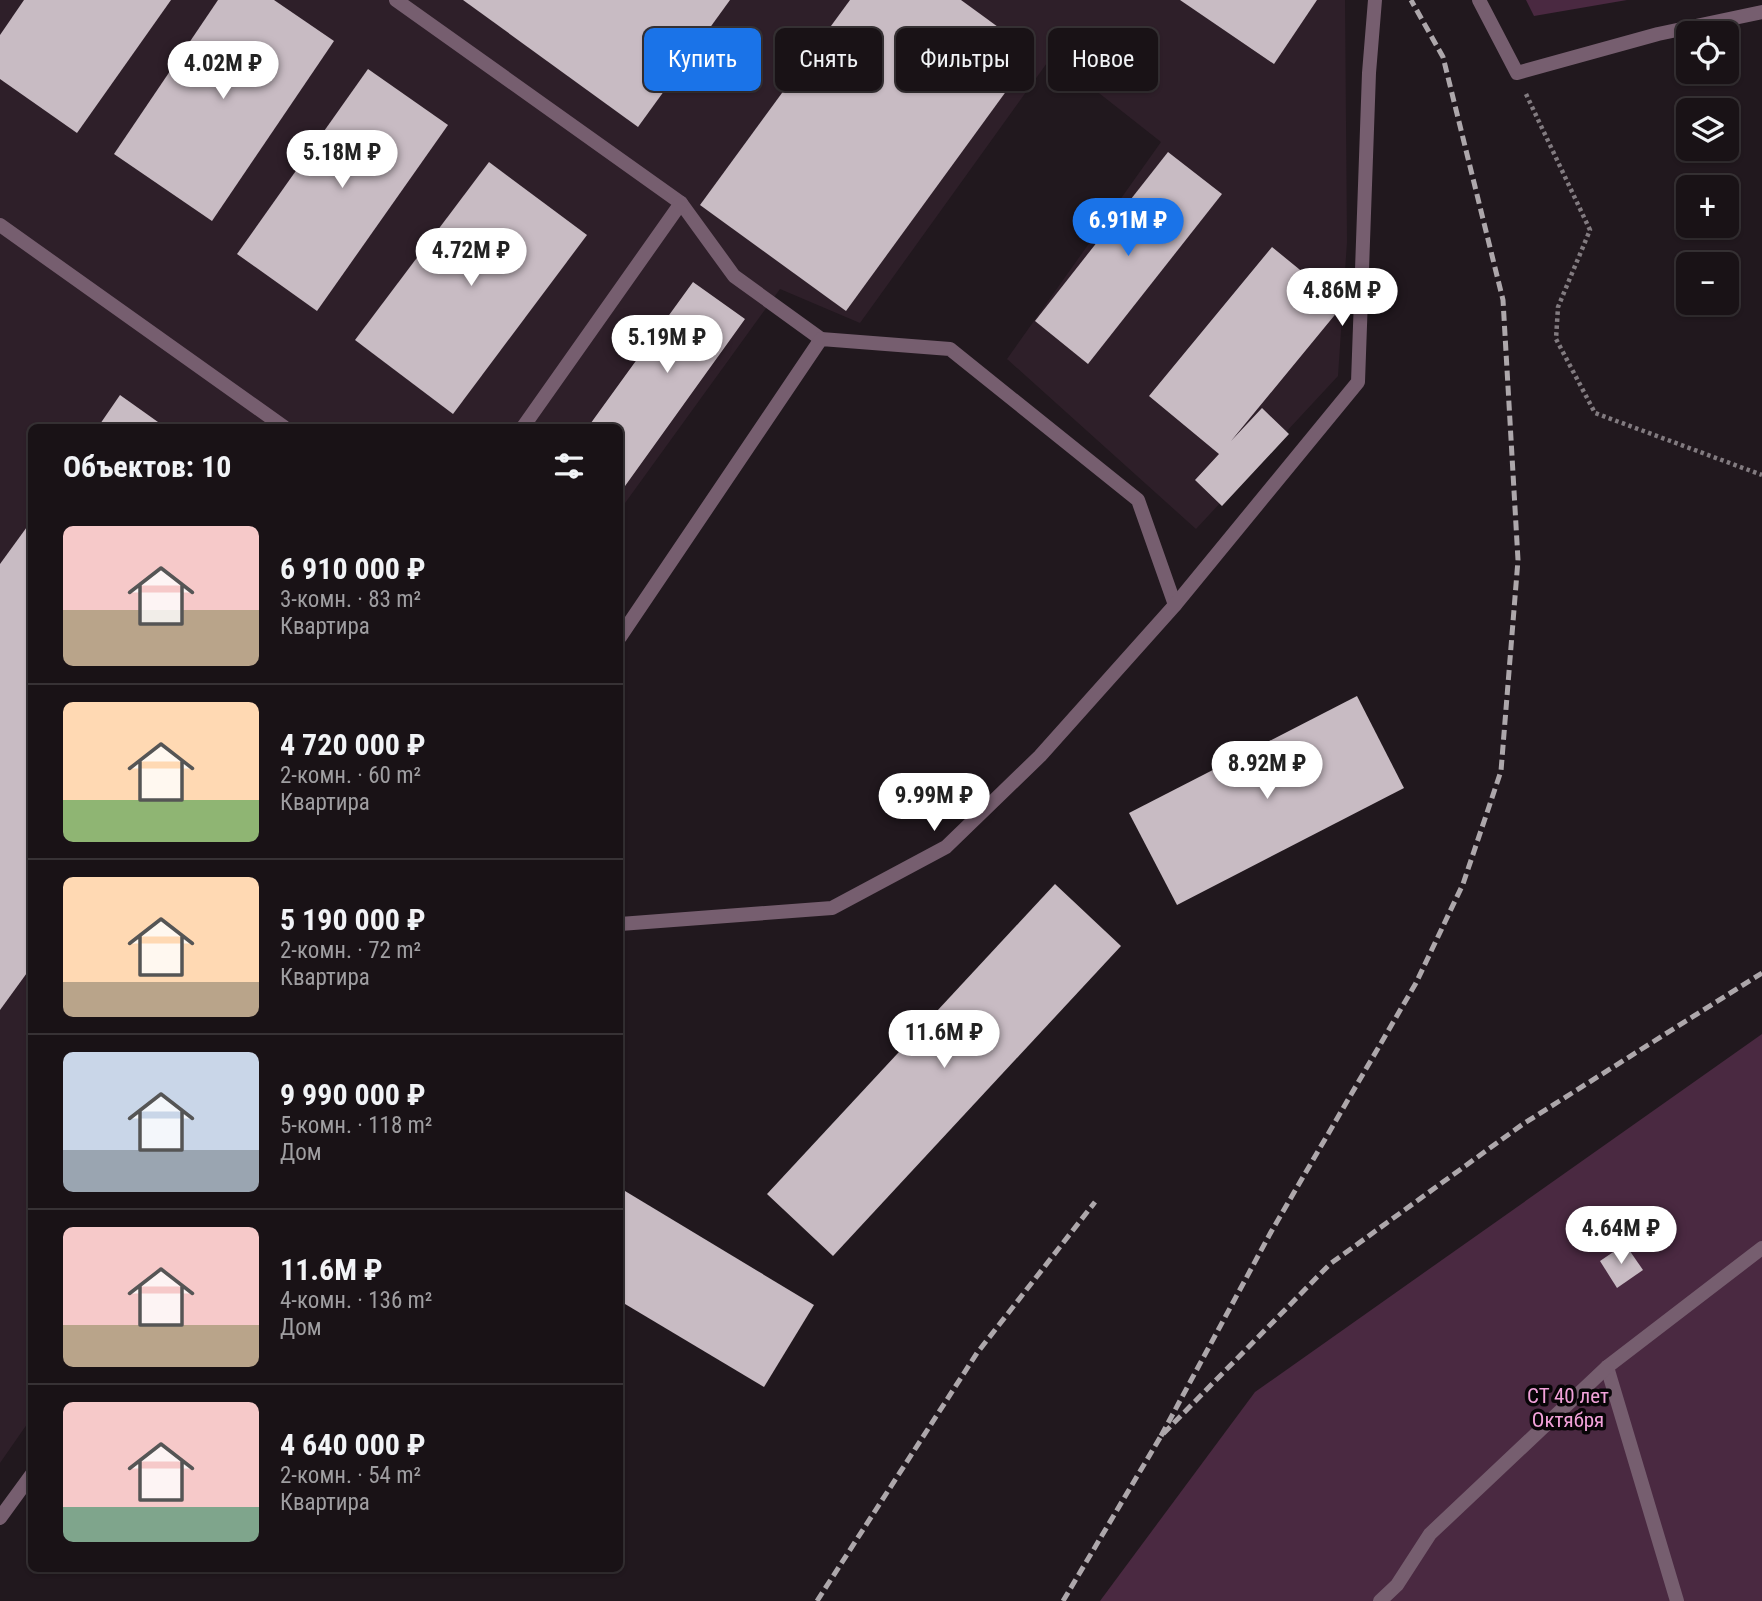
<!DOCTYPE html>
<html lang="ru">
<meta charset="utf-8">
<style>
:root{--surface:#191216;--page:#221b1f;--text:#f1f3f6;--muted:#9f9ea1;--line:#373235;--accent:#1a73e8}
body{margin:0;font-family:"Roboto Condensed",sans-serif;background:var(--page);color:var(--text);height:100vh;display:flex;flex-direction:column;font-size:26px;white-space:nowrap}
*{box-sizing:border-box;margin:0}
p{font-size:23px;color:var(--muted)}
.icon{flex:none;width:38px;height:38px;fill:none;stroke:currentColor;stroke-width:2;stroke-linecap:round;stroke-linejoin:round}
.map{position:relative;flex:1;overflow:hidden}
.panel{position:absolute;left:28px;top:424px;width:595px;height:1148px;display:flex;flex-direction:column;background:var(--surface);border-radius:10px;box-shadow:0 2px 5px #0004,0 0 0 2px var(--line)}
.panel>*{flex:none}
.top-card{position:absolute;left:644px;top:28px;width:665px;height:63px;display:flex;gap:14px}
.fabs{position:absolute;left:1676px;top:21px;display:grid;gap:14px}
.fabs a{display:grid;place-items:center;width:63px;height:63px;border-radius:10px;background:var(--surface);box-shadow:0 2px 5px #0004,0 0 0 2px var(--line);font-size:35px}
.price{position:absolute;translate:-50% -60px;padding:0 16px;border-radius:24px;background:#fff;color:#222;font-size:23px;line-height:46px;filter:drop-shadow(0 2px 4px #0008)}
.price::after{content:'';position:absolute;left:50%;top:42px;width:21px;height:16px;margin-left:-10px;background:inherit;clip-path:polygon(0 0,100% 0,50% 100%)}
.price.selected{background:var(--accent);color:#fff}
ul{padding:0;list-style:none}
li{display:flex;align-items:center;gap:21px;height:175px;padding:0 35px}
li+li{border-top:2px solid var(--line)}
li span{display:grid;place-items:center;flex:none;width:196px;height:140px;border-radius:10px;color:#555}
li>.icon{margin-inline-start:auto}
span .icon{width:84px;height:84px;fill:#fffc;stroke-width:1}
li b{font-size:30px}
h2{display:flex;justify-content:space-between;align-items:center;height:84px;padding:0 35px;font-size:30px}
.pill{padding:0 24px;border-radius:10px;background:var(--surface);box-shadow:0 2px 5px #0004,0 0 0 2px var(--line);font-size:24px;line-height:63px}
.pill.selected{background:var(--accent);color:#fff}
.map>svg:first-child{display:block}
.built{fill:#2e1f29}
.green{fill:#4a2941}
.building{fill:#c8bbc3}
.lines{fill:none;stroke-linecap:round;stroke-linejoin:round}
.path{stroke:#827b80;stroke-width:4.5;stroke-dasharray:3.5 3.5;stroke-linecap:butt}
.service{stroke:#765e6f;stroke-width:14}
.minor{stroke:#765e6f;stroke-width:14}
.rail{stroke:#ada7ab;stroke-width:5;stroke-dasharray:10 5;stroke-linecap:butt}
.labels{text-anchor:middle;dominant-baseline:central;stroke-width:7;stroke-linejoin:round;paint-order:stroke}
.park-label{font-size:21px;fill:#f2a2da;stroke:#080507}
</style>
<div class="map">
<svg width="1762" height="1601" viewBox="0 0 1762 1601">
<rect width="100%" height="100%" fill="#21181e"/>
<!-- built -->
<polygon class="built" points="0,0 1345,0 1347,242 1338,376 1196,529 1007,359 1161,142 1052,56 860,323 780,289 620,510 620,427 32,427 32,1417 0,1463"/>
<!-- green -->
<g class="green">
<polygon points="1526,0 1627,0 1534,16"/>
<polygon points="1762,1034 1762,1601 1100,1601 1255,1392"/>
</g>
<!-- building -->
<g class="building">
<polygon points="24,0 171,0 77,133 0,79 0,35"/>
<polygon points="218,0 274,0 334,41 212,221 114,154"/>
<polygon points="463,0 730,0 638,127"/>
<polygon points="850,0 961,0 1034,53 846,311 700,205"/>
<polygon points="1180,0 1317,0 1274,64"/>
<polygon points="368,69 448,125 317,311 237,254"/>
<polygon points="1168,152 1222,194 1088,364 1035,321"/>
<polygon points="489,162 587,235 453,414 355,340"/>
<polygon points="1272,247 1343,305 1231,441 1262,408 1289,434 1222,506 1195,480 1219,454 1149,396"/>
<polygon points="693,282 745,319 620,493 620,427 588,427"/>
<polygon points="120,395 165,427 98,427"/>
<polygon points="32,520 32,966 0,1010 0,564"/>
<polygon points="1357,696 1404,788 1177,905 1129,813"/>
<polygon points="1055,884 1121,946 833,1256 767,1194"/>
<polygon points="620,1188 814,1305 764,1387 620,1301"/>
<polygon points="1625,1244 1643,1270 1617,1288 1600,1261"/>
</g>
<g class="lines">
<!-- path -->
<polyline class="path" points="1526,94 1590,230 1558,307 1556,339 1595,413 1762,475"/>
<!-- service -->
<g class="service">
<polyline points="396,0 681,203 734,276 821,339"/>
<polyline points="1479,0 1517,73 1658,34 1762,12"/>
<polyline points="0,225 284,427"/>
<polyline points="523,427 681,203"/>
<polyline points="620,637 821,339 950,349 1138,500 1175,605"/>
<polyline points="1607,1367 1677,1601"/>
<polyline points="1380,1601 1397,1585 1430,1534 1607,1367 1762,1248"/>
</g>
<!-- minor -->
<g class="minor">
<polyline points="620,924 832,908 946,847 1040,756 1175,605 1358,382 1369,73 1375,0"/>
<polyline points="0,1518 32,1474"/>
</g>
<!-- rail -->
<g class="rail">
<polyline points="1161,1436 1271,1232 1416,983 1463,884 1501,771 1518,560 1503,300 1443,57 1411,0"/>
<polyline points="817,1601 977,1353 1095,1202"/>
<polyline points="1063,1601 1161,1436 1330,1264 1523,1124 1762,973"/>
</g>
</g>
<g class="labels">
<!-- park labels -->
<g class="park-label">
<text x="1568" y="1396">СТ 40 лет<tspan x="1568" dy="24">Октября</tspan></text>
</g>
</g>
</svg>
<div class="fabs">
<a><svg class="icon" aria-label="locate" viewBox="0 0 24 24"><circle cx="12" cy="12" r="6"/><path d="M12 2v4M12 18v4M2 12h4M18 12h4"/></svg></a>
<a><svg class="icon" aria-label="layers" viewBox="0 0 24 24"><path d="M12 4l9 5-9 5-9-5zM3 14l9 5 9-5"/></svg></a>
<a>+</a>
<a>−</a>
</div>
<b class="price" style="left:223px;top:101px">4.02M ₽</b>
<b class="price" style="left:342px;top:190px">5.18M ₽</b>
<b class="price selected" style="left:1128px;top:258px">6.91M ₽</b>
<b class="price" style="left:471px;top:288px">4.72M ₽</b>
<b class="price" style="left:1342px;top:328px">4.86M ₽</b>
<b class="price" style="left:667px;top:375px">5.19M ₽</b>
<b class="price" style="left:1267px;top:801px">8.92M ₽</b>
<b class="price" style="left:934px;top:833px">9.99M ₽</b>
<b class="price" style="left:944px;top:1070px">11.6M ₽</b>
<b class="price" style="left:1621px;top:1266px">4.64M ₽</b>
<div class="top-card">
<a class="pill selected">Купить</a>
<a class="pill">Снять</a>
<a class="pill">Фильтры</a>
<a class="pill">Новое</a>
</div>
<section class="panel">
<h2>Объектов: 10<svg class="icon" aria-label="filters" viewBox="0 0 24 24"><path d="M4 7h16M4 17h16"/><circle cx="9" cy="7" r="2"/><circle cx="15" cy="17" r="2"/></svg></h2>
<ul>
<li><span style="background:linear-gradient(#f6c9c9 60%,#b9a48a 0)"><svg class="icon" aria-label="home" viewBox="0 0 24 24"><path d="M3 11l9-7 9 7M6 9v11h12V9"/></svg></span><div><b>6 910 000 ₽</b><p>3-комн. · 83 m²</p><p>Квартира</p></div></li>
<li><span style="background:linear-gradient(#ffd9b3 70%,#8fb573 0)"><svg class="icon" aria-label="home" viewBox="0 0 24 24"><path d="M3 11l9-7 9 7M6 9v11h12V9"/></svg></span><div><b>4 720 000 ₽</b><p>2-комн. · 60 m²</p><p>Квартира</p></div></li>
<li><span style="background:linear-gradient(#ffd9b3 75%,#b9a48a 0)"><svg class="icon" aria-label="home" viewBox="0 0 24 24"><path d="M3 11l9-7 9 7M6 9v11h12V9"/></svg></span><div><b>5 190 000 ₽</b><p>2-комн. · 72 m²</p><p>Квартира</p></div></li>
<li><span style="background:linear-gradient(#c9d6e8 70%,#9aa5b1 0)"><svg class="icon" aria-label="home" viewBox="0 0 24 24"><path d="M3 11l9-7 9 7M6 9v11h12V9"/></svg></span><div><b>9 990 000 ₽</b><p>5-комн. · 118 m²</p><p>Дом</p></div></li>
<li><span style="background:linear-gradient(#f6c9c9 70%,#b9a48a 0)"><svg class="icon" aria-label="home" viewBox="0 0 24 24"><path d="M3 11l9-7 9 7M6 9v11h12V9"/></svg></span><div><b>11.6M ₽</b><p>4-комн. · 136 m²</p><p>Дом</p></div></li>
<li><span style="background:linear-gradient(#f6c9c9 75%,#7fa58c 0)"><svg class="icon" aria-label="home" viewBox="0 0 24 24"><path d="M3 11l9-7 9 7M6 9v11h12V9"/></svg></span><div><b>4 640 000 ₽</b><p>2-комн. · 54 m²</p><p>Квартира</p></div></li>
</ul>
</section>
</div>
